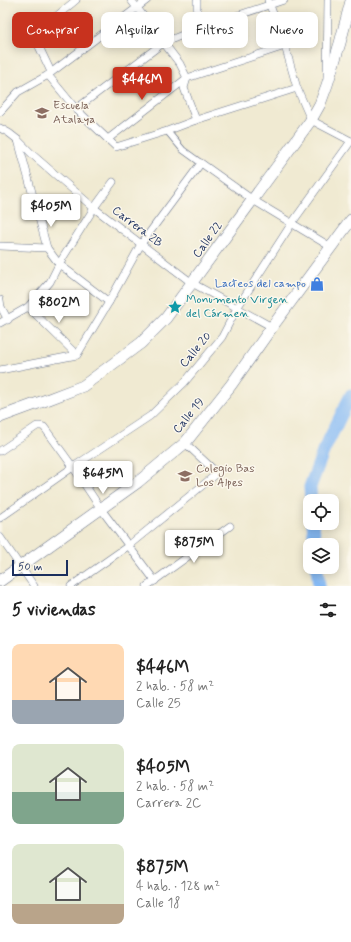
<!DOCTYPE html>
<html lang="es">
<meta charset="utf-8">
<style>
:root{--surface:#fff;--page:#f2f2f2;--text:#222;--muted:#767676;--accent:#c8321e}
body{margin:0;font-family:Mynerve,sans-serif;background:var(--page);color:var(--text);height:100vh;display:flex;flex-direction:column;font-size:15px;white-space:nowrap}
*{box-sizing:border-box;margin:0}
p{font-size:13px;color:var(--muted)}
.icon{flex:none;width:22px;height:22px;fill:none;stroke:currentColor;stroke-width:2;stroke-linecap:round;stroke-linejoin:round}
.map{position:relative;height:586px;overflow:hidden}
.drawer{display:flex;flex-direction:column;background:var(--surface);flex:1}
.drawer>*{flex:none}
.hud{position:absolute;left:12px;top:12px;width:327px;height:36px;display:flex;gap:8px}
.buttons{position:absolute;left:303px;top:494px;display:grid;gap:8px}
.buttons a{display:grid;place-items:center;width:36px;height:36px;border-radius:8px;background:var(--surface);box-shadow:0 2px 10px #0003;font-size:20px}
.scale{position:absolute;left:12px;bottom:10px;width:56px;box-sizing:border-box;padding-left:4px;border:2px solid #1b2f5e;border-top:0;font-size:11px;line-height:14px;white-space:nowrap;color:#1b2f5e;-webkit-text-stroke:3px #fbf7ec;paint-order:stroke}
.price{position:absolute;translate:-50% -34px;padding:0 9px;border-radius:4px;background:#fff;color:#222;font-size:13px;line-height:26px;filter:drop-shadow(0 1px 2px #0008)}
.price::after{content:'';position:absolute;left:50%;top:24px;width:12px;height:9px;margin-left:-6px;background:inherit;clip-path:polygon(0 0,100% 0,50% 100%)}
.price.current{background:var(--accent);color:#fff}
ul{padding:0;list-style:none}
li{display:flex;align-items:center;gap:12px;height:100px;padding:0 12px}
li span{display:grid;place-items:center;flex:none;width:112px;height:80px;border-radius:8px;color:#555}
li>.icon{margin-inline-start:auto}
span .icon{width:48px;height:48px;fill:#fffc;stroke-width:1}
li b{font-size:17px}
h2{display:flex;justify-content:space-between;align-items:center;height:48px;padding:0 12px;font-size:17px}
.tag{padding:0 14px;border-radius:8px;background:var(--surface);box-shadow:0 2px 10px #0003;font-size:14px;line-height:36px}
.tag.current{background:var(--accent);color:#fff}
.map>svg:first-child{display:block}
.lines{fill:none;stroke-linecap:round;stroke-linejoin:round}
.river{stroke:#86baf4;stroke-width:13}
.pedestrian-casing{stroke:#667087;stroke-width:7}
.minor-casing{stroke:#667087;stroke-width:8}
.primary-casing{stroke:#667087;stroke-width:12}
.pedestrian{stroke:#fff;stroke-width:5.5}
.minor{stroke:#fff;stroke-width:7}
.primary{stroke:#fff;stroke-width:11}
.labels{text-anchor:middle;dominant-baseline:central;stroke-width:3;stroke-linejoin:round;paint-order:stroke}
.education-label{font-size:12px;fill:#785e54;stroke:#fbf7ec;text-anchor:start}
.street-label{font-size:12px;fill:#1b2f5e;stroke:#fbf7ec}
.shop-label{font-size:12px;fill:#366cbe;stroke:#fbf7ec;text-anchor:end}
.culture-label{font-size:12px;fill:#0d838f;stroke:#fbf7ec;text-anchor:start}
</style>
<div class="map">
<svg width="351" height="586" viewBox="0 0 351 586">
<rect width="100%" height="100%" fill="#fbf7ec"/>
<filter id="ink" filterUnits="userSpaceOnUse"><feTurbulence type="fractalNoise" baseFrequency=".025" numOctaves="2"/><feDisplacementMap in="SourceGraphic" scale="8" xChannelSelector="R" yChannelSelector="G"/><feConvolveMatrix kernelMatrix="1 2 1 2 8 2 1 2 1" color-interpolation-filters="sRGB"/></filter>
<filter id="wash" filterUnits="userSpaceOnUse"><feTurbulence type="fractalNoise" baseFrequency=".012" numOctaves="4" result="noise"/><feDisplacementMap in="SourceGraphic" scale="16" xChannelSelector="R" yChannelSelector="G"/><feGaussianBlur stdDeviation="0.9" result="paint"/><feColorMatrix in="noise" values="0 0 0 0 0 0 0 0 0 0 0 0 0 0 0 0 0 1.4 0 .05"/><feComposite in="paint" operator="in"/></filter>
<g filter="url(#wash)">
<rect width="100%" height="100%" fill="#f0ead2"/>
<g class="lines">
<!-- river -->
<g class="river">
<polyline points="311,501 310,487 323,452 351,395"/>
<polyline points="313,523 315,545"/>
<polyline points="317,567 319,586"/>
</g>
</g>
</g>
<g filter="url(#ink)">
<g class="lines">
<defs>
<polyline id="pedestrian" points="167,131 183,150 201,163"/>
<g id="minor">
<polyline points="131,0 180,64 187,78 184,88 196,120"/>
<polyline points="268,0 285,46 297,88 311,120 351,141"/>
<polyline points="197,29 197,0"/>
<polyline points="51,72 34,36 36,33 76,0"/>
<polyline points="48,75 76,109 116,147 167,131 196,120 297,88"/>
<polyline points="327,76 328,0"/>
<polyline points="76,109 163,43 197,29 284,0"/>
<polyline points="0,112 18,92 48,75 147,0"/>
<polyline points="0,128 9,133 18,140 34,156 94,208 192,283 272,327"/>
<polyline points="108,139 187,78 285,46"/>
<polyline points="18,140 47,248 59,264 109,302"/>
<polyline points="0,246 47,248"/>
<polyline points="0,300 1,307 8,320"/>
<polyline points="28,307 77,355"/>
<polyline points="0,323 28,307 50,282 59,264 94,208 113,182"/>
<polyline points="0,370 77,355 109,302 141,244 201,163 253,200 331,247"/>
<polyline points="0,451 37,426 41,426 44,427 73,467 101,509 155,581"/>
<polyline points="0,518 73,467 150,416 184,383 222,337 237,308 292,223 351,141"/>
<polyline points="0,537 34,586"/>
<polyline points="71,586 128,546 214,476 215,473 214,470 185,443"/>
<polyline points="147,586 230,526"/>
</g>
<g id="primary">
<polyline points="0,417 49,399 83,386 141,343 166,318 311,120 320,104 327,85 340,43 351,1"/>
<polyline points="0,581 138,482 185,443 231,385 272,327 351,220"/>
</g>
</defs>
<!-- pedestrian casing -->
<use href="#pedestrian" class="pedestrian-casing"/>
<!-- minor casing -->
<use href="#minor" class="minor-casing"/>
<!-- primary casing -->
<use href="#primary" class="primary-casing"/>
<!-- pedestrian -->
<use href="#pedestrian" class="pedestrian"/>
<!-- minor -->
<use href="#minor" class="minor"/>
<!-- primary -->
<use href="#primary" class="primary"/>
</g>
</g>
<!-- icons -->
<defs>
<symbol id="school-bare" viewBox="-9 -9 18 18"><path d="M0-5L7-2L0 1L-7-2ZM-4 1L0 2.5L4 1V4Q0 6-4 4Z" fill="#8d6e63" stroke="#fbf7ec" stroke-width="2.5" paint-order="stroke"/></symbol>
<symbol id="shop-bare" viewBox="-9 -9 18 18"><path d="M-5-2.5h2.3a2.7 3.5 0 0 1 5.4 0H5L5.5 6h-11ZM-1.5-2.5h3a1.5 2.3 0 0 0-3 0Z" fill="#3f7fe0" stroke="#fbf7ec" stroke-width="2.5" paint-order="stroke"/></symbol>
<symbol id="sight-bare" viewBox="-9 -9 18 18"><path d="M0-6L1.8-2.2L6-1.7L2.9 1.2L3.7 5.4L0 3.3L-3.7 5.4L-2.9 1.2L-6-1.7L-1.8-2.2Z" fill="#0f9aa8" stroke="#fbf7ec" stroke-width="2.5" paint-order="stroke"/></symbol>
</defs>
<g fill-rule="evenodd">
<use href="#school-bare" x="32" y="103" width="20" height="20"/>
<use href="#shop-bare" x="307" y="274" width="20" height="20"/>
<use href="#sight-bare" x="165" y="297" width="20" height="20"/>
<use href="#school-bare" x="175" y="466" width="20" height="20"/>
</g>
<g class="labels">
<!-- education labels -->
<g class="education-label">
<text x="53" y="106">Escuela<tspan x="53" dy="14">Atalaya</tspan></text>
<text x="196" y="469">Colegio Bas<tspan x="196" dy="14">Los Alpes</tspan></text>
</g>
<!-- street labels -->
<g class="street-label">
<text transform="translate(137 227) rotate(37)">Carrera 2B</text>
<text transform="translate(208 240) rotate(-54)">Calle 22</text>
<text transform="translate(196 350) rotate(-50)">Calle 20</text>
<text transform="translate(189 416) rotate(-51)">Calle 19</text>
</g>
<!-- shop labels -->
<g class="shop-label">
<text x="306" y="284">Lacteos del campo</text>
</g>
<!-- culture labels -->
<g class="culture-label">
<text x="186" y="300">Monumento Virgen<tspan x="186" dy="14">del Cármen</tspan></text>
</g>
</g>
</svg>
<div class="buttons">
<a><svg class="icon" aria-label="locate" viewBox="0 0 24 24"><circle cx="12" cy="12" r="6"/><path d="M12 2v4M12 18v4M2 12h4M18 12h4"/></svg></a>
<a><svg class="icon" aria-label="layers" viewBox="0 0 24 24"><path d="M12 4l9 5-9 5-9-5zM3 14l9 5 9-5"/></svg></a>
</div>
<div class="scale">50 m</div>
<b class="price current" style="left:142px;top:101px">$446M</b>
<b class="price" style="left:51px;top:228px">$405M</b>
<b class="price" style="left:59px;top:324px">$802M</b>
<b class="price" style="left:103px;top:495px">$645M</b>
<b class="price" style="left:194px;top:564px">$875M</b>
<div class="hud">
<a class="tag current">Comprar</a>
<a class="tag">Alquilar</a>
<a class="tag">Filtros</a>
<a class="tag">Nuevo</a>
</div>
</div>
<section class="drawer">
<h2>5 viviendas<svg class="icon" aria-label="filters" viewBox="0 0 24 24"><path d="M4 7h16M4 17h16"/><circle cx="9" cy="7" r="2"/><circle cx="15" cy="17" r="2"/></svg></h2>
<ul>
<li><span style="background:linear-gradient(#ffd9b3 70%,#9aa5b1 0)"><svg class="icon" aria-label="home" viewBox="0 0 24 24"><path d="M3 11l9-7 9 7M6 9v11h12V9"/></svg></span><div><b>$446M</b><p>2 hab. · 58 m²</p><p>Calle 25</p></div></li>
<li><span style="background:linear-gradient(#dfe7d0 60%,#7fa58c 0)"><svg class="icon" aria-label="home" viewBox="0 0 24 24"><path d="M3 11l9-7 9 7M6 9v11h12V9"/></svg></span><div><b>$405M</b><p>2 hab. · 58 m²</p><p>Carrera 2C</p></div></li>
<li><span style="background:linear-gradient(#dfe7d0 75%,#b9a48a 0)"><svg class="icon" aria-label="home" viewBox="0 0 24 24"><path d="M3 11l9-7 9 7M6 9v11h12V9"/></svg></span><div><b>$875M</b><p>4 hab. · 128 m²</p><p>Calle 18</p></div></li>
</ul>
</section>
